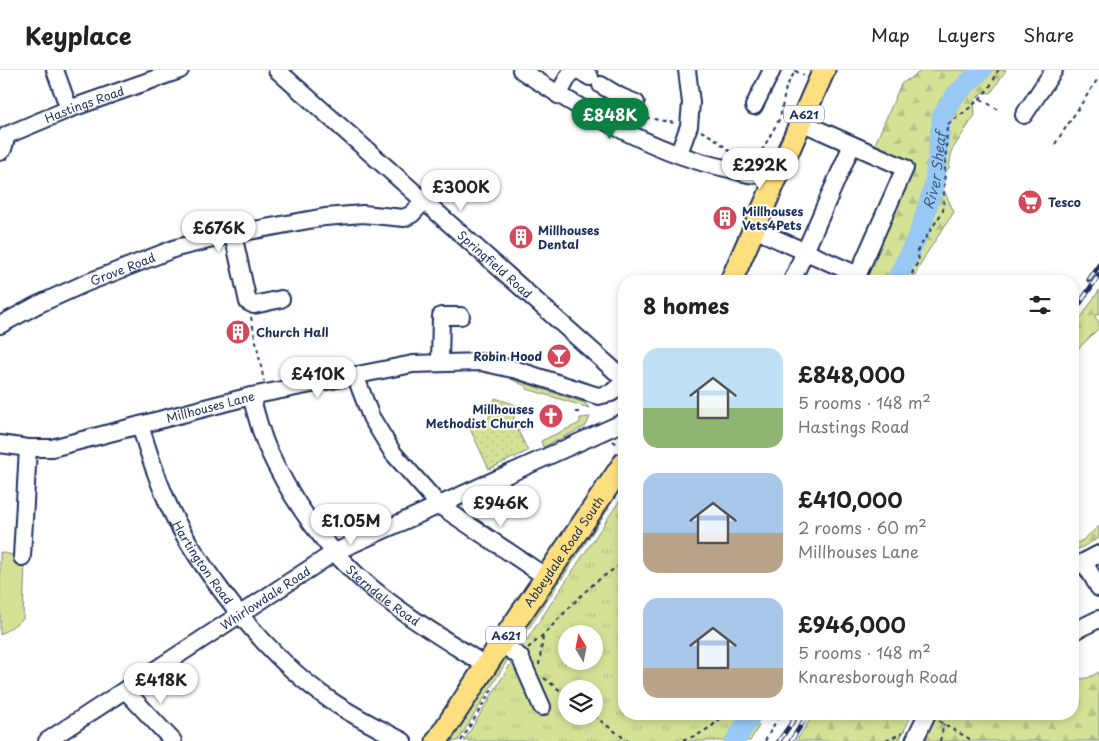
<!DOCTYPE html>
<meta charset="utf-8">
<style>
:root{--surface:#fff;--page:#f6f6f6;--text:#222;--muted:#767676;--line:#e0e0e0;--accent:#0b8043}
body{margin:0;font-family:"Playpen Sans",sans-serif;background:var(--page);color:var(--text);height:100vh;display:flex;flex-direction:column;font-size:19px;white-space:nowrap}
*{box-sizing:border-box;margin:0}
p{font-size:16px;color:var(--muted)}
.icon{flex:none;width:28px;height:28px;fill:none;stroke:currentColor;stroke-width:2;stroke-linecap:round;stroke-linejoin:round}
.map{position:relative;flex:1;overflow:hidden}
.drawer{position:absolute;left:618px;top:205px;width:461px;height:445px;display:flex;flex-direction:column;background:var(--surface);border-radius:20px;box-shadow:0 2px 8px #0003}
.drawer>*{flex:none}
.needle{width:32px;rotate:350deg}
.fabs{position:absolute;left:558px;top:555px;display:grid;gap:10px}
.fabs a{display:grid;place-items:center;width:45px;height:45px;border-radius:50%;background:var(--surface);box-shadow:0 2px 8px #0003;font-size:25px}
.price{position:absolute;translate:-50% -42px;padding:0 11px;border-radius:18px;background:#fff;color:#222;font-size:16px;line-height:32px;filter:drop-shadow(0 1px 2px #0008)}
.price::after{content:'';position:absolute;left:50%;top:30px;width:15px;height:11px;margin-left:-8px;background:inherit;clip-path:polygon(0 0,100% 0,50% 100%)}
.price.selected{background:var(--accent);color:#fff}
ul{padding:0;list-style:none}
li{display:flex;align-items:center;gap:15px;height:125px;padding:0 25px}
li span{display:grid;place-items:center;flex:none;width:140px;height:100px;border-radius:15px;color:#555}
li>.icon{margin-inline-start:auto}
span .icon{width:60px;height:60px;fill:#fffc;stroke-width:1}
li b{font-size:21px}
h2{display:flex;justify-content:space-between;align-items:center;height:60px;padding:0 25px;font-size:21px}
header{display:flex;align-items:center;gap:30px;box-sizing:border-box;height:70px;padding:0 25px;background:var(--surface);border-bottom:1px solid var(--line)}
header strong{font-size:24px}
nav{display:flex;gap:28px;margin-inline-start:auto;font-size:18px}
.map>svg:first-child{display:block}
.grass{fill:#d5e296;stroke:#78887a}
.forest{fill:url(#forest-firs);stroke:#78887a}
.park{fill:url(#park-tufts);stroke:#78887a;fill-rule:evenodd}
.garden{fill:url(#garden-dots);stroke:#78887a}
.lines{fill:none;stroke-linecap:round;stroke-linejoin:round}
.river{stroke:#98c8f4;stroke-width:20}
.minor-casing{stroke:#1b2f5e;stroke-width:20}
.major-casing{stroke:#1b2f5e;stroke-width:25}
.path{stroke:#1b2f5e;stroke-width:2;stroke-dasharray:4 4;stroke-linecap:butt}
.minor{stroke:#fff;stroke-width:16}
.major{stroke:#fedf80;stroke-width:21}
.rail-casing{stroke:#1b2f5e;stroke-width:5}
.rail{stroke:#fff;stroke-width:3;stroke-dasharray:9;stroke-linecap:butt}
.labels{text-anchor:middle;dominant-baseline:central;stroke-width:4;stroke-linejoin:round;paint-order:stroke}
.shield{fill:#fff;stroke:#5f6d8e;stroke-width:1}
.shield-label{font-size:11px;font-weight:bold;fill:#1b2f5e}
.street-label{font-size:12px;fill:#1b2f5e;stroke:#fff}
.poi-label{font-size:12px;font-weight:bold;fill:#1b2f5e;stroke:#fff;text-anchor:start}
.water-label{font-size:14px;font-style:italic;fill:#405d8b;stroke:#fff}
</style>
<header>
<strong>Keyplace</strong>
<nav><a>Map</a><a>Layers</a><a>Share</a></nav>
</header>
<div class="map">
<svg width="1099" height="671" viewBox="0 0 1099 671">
<defs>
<pattern id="forest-firs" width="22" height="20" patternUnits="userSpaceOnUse" patternTransform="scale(1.25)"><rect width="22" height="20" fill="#d5e296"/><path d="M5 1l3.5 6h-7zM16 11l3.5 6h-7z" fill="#b6c284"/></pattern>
<pattern id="park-tufts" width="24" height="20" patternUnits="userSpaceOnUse" patternTransform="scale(1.25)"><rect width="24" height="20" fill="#d5e296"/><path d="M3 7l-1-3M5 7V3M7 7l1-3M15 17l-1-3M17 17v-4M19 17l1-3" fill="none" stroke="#b6c284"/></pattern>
<pattern id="garden-dots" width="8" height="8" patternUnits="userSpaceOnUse" patternTransform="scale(1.25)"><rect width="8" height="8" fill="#d5e296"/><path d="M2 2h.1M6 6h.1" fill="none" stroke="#b6c284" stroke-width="1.8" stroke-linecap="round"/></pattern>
</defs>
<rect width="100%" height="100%" fill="#fff"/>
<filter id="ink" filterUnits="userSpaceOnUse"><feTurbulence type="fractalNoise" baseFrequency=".02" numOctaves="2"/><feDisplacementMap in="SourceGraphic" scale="10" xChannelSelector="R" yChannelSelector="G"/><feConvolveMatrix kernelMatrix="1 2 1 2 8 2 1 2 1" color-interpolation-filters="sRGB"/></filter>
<g filter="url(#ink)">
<!-- grass -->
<g class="grass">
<polygon points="509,308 585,333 589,338 527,319 527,317"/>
<polygon points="590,347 586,356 543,377 541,371 580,353 580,348"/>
<polygon points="605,435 609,438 525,564 515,576 514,568"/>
<polygon points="0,482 25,488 23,549 0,565"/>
<polygon points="502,586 510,586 458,671 445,671"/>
</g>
<!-- forest -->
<g class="forest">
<polygon points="923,0 1006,0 991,23 983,22 974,31 975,45 952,80 949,98 941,108 942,116 954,142 925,186 912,211 864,211 912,100 872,81 901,14"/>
<polygon points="1099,220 1099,243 1095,247 1099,252 1099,258 1073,284 1073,260"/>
<polygon points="1099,456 1099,468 1073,482 1073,475 1083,470"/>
<polygon points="1099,602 1099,671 919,671 932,644 1072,644 1073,611 1090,607"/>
<polygon points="814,644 912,644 899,671 796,671"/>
</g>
<!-- park -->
<path class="park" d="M 620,430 L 624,431 L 624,644 L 746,644 L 759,656 L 750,671 L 464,671 L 508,598 ZM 566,564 L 594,564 L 594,591 L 566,591 ZM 566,619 L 594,619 L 594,646 L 566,646 Z"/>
<!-- garden -->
<polygon class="garden" points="495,328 519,336 513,350 528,381 489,399 470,359 472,352 486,356"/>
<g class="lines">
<!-- river -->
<g class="river">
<path id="s1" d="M 896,211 L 920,161 L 934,115 L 942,46 L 956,24 L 982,0"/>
<polyline points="735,671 752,644"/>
</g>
<defs>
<g id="minor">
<polyline points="55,0 69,39"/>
<path id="s2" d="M 277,0 L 624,309"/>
<path d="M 521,0 C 579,39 657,84 725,98 C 737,100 746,106 759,104 C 770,103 776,97 784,89"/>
<polyline points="578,0 590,7"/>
<polyline points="601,15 621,27"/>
<polyline points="558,25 572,0"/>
<polyline points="754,36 772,0"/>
<polyline points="1024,45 1054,0"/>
<polyline points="801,52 905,98 855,211"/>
<polyline points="610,53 617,33 621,27 636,33"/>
<path id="s3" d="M 0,82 L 3,79 L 7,65 L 69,39 L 180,0"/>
<polyline points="679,83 689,56 691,33 687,0"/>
<polyline points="754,159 858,205"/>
<polyline points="233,164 248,232 254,235 281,229"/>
<polyline points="792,211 852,75"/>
<path id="s4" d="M 0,255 L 37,235 L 86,213 L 176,178 L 233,164 L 325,147 L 363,144 L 404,148 L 412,144 L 425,130"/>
<polyline points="440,293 441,246 461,246"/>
<polyline points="355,305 371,347 393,383 439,435 546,507"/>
<path id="s5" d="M 251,326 C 256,343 260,361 267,377 C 291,430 327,482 373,519 C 408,548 448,571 486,596"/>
<path id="s6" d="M 140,355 C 148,382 157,408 168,434 C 179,459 194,482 210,505 C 244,553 282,597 330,630 C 353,646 378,658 403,671"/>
<path id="s7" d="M 0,374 L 28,378 L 52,378 L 251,326 L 413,294 L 481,292 L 517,300 L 598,326 L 611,323 L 624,312"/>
<polyline points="22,487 28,378"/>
<polyline points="1084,492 1099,518"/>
<polyline points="1072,498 1099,484"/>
<polyline points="1072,562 1099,549"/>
<polyline points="501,573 520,587 542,637"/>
<polyline points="125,620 173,671"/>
<path id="s8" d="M 47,671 L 335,482 L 624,352"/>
<polyline points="914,671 927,644"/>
</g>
<g id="major">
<polyline points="731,211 824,0"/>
<path id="s9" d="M 437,671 L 501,573 L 624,393"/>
</g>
</defs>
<!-- minor casing -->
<use href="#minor" class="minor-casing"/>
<!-- major casing -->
<use href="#major" class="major-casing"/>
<!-- path -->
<g class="path">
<polyline points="795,1 804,5"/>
<polyline points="981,29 997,39"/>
<polyline points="638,46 675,53"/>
<polyline points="701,61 714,68 734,85 753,88 760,84 780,48 786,17 796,0"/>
<polyline points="1055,74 1099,7"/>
<path d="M 908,211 L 919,190 L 917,181 L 943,141 L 947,55 C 967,40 990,25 998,0"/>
<polyline points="251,247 264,311"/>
<polyline points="575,342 579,342"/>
<polyline points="613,371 621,377"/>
<path d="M 528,578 C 561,552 585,512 624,494"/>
<polyline points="539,595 543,567"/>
<polyline points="544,608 566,625"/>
<polyline points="594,646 628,671"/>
<polyline points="939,651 973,671"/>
<polyline points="461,671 494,616"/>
<path d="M 675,671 C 696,668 711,659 725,644"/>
<polyline points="765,671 780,644"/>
<polyline points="886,671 902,663"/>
<polyline points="940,671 944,654"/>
</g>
<!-- minor -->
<use href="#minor" class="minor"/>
<!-- major -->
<use href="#major" class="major"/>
<defs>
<g id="rail">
<polyline points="1089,210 1099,195"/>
<polyline points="1072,245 1099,205"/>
<polyline points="779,671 798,644"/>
<polyline points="791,671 808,644"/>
</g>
</defs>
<!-- rail casing -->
<use href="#rail" class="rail-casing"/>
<!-- rail -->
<use href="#rail" class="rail"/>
</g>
</g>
<!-- icons -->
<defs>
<symbol id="supermarket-disc" viewBox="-11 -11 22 22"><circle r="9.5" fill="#d1495b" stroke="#fff"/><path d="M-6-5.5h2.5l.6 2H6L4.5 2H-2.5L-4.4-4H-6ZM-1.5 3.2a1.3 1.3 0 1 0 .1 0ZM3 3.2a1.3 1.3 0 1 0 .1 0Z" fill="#fff"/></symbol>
<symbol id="building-disc" viewBox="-11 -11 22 22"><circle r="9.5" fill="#d1495b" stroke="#fff"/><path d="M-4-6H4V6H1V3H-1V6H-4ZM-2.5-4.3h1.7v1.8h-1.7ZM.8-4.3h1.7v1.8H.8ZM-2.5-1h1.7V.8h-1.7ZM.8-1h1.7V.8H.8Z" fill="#fff"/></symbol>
<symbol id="bar-disc" viewBox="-11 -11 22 22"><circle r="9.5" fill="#d1495b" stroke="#fff"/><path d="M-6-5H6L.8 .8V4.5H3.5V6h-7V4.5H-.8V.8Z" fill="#fff"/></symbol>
<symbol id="church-disc" viewBox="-11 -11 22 22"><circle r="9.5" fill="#d1495b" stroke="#fff"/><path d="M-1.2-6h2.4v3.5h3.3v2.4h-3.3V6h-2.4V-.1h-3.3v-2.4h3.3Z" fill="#fff"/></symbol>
</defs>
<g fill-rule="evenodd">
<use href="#supermarket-disc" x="1016" y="118" width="28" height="28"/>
<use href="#building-disc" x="711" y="134" width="28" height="28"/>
<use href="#building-disc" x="507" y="153" width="28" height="28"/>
<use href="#building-disc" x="224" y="248" width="28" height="28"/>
<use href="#bar-disc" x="545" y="272" width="28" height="28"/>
<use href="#church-disc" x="537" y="332" width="28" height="28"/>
</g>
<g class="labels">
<!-- shield labels -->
<g class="shield">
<rect x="784" y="35.5" width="40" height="17" rx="4"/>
<rect x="486" y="556.5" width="40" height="17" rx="4"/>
</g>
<g class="shield-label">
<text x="804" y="44">A621</text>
<text x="506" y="565">A621</text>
</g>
<!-- street labels -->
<g class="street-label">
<text stroke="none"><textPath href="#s3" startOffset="102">Hastings Road</textPath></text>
<text stroke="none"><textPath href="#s2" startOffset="292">Springfield Road</textPath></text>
<text stroke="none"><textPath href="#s4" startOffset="135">Grove Road</textPath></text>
<text stroke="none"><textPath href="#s7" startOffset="216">Millhouses Lane</textPath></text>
<text stroke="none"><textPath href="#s9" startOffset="228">Abbeydale Road South</textPath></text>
<text stroke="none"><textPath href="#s6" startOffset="152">Hartington Road</textPath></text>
<text stroke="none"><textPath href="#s5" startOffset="244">Sterndale Road</textPath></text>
<text stroke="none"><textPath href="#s8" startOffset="261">Whirlowdale Road</textPath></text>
</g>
<!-- poi labels -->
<g class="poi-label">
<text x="1048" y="132">Tesco</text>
<text x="742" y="141">Millhouses<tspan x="742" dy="14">Vets4Pets</tspan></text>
<text x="538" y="160">Millhouses<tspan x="538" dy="14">Dental</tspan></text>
<text x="256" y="262">Church Hall</text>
<text x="542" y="286" text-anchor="end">Robin Hood</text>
<text x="534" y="339" text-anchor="end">Millhouses<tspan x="534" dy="14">Methodist Church</tspan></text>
</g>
<!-- water labels -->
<g class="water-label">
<text stroke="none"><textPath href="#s1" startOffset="118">River Sheaf</textPath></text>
</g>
</g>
</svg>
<div class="fabs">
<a><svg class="needle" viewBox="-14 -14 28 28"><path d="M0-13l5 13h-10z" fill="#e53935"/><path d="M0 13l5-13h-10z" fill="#767676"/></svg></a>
<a><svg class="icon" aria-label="layers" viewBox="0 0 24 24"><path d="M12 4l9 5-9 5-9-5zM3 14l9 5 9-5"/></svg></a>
</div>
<b class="price selected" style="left:610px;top:70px">£848K</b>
<b class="price" style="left:760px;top:120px">£292K</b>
<b class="price" style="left:461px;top:142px">£300K</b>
<b class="price" style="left:219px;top:183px">£676K</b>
<b class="price" style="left:318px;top:329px">£410K</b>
<b class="price" style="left:501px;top:458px">£946K</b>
<b class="price" style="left:351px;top:476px">£1.05M</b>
<b class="price" style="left:161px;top:635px">£418K</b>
<section class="drawer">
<h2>8 homes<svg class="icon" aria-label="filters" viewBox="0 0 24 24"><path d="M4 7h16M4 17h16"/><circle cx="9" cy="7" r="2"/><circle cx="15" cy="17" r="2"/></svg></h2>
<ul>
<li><span style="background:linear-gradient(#bfe0f5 60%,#8fb573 0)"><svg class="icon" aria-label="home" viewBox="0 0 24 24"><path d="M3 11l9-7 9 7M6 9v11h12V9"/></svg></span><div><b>£848,000</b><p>5 rooms · 148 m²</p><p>Hastings Road</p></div></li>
<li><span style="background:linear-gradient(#a9c7e8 60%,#b9a48a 0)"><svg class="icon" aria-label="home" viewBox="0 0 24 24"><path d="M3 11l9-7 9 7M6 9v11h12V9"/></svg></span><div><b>£410,000</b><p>2 rooms · 60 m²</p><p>Millhouses Lane</p></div></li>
<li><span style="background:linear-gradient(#a9c7e8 70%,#b9a48a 0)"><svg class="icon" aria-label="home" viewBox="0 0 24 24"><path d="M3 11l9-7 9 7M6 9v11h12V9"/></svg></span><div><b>£946,000</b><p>5 rooms · 148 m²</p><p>Knaresborough Road</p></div></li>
</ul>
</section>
</div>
